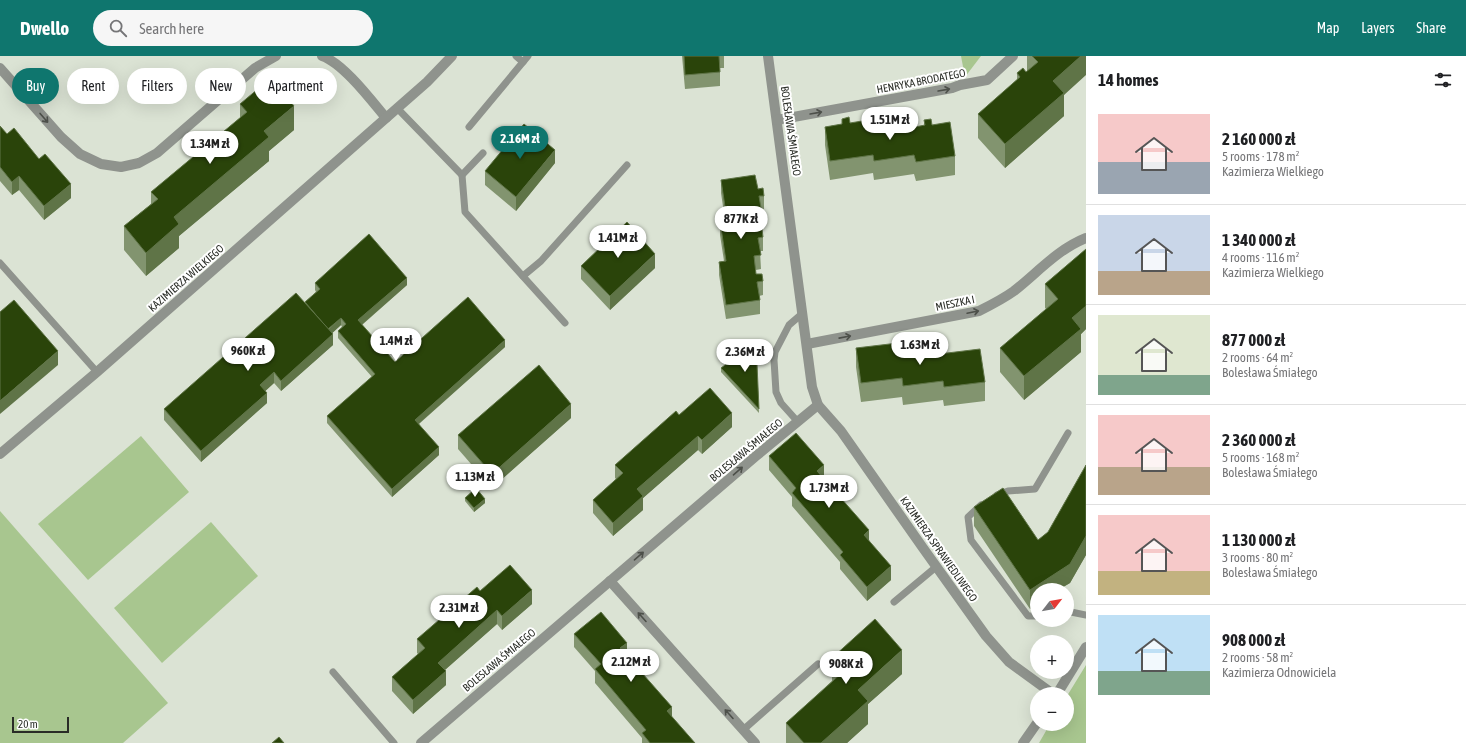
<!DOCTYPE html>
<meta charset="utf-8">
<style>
:root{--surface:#fff;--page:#f6f6f6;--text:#202124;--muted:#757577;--line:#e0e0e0;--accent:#0f766e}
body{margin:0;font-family:"Asap Condensed",sans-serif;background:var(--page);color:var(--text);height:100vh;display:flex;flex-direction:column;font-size:15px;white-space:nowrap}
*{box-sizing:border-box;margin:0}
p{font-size:13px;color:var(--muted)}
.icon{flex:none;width:22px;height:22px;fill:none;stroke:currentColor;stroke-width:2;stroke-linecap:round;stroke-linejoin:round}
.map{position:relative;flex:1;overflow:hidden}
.sheet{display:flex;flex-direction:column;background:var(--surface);width:380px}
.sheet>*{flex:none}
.hud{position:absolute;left:12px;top:12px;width:380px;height:36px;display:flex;gap:8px}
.needle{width:26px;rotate:59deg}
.tools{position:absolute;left:1030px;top:527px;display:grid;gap:8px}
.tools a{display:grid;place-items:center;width:44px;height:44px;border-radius:50%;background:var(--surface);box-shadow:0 4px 16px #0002;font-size:20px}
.scale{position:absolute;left:12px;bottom:10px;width:57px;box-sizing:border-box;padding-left:4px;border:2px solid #292c26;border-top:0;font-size:11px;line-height:14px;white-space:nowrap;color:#292c26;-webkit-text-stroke:3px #fff;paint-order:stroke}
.price{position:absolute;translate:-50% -34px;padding:0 9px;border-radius:14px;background:#fff;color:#222;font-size:13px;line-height:26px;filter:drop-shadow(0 1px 2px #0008)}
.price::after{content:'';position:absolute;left:50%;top:24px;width:12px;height:9px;margin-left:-6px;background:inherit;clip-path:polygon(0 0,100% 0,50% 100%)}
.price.on{background:var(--accent);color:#fff}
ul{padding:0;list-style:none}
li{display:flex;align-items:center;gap:12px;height:100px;padding:0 12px}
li+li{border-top:1px solid var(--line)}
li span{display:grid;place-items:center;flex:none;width:112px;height:80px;border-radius:0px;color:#555}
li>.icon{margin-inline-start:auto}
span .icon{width:48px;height:48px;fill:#fffc;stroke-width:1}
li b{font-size:17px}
h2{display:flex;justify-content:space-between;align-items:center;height:48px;padding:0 12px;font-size:17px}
.pill{padding:0 14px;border-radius:18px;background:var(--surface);box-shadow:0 4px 16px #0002;font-size:14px;line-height:36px}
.pill.on{background:var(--accent);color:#fff}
header{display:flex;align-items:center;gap:24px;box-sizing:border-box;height:56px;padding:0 20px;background:var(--accent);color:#fff}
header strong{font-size:19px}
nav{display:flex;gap:22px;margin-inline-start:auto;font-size:14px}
.search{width:280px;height:36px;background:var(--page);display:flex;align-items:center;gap:10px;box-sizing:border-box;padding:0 14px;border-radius:22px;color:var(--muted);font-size:15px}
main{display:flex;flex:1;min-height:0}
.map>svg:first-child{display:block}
.green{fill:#a8c68f}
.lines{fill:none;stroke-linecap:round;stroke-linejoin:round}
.service{stroke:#8f938d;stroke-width:7}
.minor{stroke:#8f938d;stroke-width:10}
.wall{fill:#82946f}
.shaded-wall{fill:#5f7447}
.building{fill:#2a440a;stroke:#5f7447}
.oneway{stroke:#4d504a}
.labels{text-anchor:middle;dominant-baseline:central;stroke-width:4;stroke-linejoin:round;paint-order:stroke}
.street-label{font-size:11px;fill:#292c26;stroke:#fff}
</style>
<header>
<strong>Dwello</strong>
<div class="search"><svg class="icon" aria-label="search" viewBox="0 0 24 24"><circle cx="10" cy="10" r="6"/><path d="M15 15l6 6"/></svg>Search here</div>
<nav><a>Map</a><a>Layers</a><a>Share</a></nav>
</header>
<main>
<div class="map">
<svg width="1086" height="687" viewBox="0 0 1086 687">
<rect width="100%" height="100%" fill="#dbe3d4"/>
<!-- green -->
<g class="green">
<polygon points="961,0 981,0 965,21"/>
<polygon points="141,380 189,436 88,524 38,468"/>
<polygon points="0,455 168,647 123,687 0,687"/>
<polygon points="211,466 258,520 162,607 114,552"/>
<polygon points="1086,609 1086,687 1039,687 1050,668 1067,668 1067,640"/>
</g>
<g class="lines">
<!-- service -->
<g class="service">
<polyline points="516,0 523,6"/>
<polyline points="397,52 462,119 483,97"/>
<polyline points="469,71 528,0"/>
<polyline points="462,119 465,156 565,267"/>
<polyline points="0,207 97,316"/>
<polyline points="523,220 541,205 627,109"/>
<polyline points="798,366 781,347 776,336 774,304 775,296 789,269 803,257"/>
<polyline points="997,439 1008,435 1035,433 1068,377"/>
<polyline points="981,449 968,461 971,484 1028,560 1037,560"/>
<polyline points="894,546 936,511"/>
<polyline points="1067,557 1071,556 1086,559"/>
<polyline points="333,616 394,687"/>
<polyline points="743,674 818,608"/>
</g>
<!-- minor -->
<g class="minor">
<path d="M 322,0 C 343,7 371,44 386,62"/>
<polyline points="768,0 812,331 818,349 841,375 923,492 986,580 1009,606 1053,638"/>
<polyline points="0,12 61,81 80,98 101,108 121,111 139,107 157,97 255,12 276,0"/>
<polyline points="777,64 952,32 960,29 987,24 1013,0"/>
<path d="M 807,288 L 979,255 C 991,249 1003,243 1014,235 C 1037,217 1058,193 1086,182"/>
<polyline points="0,398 97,316 386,62 427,26 452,0"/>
<polyline points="610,525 755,687"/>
<polyline points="1057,638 1086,591"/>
<polyline points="421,687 756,400 818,349"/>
<polyline points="1023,687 1037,667"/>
</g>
</g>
<!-- wall -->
<g class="wall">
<polygon points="682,0 724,0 724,12 720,12 720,30 685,33"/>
<polygon points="1027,0 1086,0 1064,39 1064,60 1005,112 978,82 978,58 1017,24 1017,17 1026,16 1027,15"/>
<polygon points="240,48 294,74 269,95 269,105 179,180 179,192 146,220 124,194 124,170 151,148 151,136 240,62"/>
<polygon points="842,63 850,67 869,71 883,69 883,63 891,68 910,72 924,70 924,64 932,69 955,100 955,119 916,125 914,118 874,124 873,117 830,124 825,89 825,71 842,68"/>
<polygon points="0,70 7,78 71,142 44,164 19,134 12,139 0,125"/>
<polygon points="555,107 516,155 485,129 485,115"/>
<polygon points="721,124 758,133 764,140 764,153 761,154 762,158 762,172 757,173 757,174 763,181 763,195 760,195 761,213 756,214 756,218 763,225 763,239 759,240 760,244 760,258 726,263 719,219 719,206 724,205 720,179 720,165 725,164 721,137"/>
<polygon points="1086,193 1086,273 1081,278 1081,296 1024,344 1000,316 1000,292 1046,253 1045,252 1045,228"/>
<polygon points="581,210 655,212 610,254 581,223"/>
<polygon points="315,227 407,229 362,269 395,306 505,291 419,368 439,399 392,441 327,367 327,360 372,321 338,282 338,275 342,271 341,269 332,277 333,289 281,335 274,327 265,335 267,347 201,406 164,364 164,353 237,303 246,295 245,293 245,282 305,246 316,236 315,234"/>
<polygon points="756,286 759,357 721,316 721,312"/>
<polygon points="856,292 899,295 939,298 985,326 985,345 944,350 943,344 903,349 902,341 861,346 856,311"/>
<polygon points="679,359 732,371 702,398 698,394 643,442 643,454 613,480 593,457 593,444 616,423 615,422 615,409"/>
<polygon points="571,362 492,432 458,393 458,379"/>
<polygon points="769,400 824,422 869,484 891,524 867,545 840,513 840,506 792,450 792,441 769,414"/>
<polygon points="1086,409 1086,499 1070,527 1058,534 1037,534 1037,548 1030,553 974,470 974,451 1038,484 1048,476"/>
<polygon points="465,442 485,447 474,456 465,445"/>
<polygon points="480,535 532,548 502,574 497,568 445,614 446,629 413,658 392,635 392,621 418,598 417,597 417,583"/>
<polygon points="574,578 627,599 672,661 695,687 642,687 642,682 595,627 595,615 574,591"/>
<polygon points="832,602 902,618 868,648 868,668 847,687 786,687 786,667 832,625"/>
</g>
<!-- shaded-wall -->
<g class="shaded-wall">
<polygon points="1081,0 1086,0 1086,19 1064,39 1064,60 1005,112 1005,88 1053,25"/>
<polygon points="294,50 294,74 269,95 269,105 179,180 179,192 146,220 146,197 174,161 264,75"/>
<polygon points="555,94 555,107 516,155 516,141"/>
<polygon points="19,120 19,134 12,139 12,126"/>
<polygon points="71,128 71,142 44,164 44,150"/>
<polygon points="655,198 655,212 610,254 610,240"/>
<polygon points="407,222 407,229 358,272 358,264"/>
<polygon points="1086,250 1086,273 1081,278 1081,296 1024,344 1024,320 1072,262"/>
<polygon points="341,262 341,269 327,282 327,275"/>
<polygon points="333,278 333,289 281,335 281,325"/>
<polygon points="505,284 505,291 415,371 415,364"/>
<polygon points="58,295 58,309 0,358 0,345"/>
<polygon points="274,316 274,327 260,340 260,329"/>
<polygon points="267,337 267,347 201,406 201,395"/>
<polygon points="571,348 571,362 492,432 492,418"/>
<polygon points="732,357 732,371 702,398 702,384"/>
<polygon points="698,380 698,394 643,442 643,454 613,480 613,467 637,433"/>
<polygon points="439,391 439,399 392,441 392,433"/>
<polygon points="824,409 824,423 817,415"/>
<polygon points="485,443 485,447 474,456 474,452"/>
<polygon points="869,474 869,488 864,479"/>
<polygon points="1086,480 1086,499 1070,527 1058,534 1037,534 1037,548 1030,553 1030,534"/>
<polygon points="891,510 891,524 867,545 867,531"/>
<polygon points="532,534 532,548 502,574 502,560"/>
<polygon points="497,554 497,568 438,620 438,607"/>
<polygon points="627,587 627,601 620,592"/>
<polygon points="902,594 902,618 868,648 868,668 847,687 821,687 858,634"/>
<polygon points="446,615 446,629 413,658 413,644"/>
<polygon points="672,651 672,664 667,655"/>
</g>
<!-- building -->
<g class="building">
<polygon points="684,0 719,0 720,16 685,19"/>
<polygon points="1032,0 1081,0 1053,25 1064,37 1005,88 978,58 1020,21 1017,17 1023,12 1026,16 1038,6"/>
<polygon points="271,22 294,50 264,75 269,81 174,161 179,168 146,197 124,170 158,143 151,136 247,56 240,48"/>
<polygon points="849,61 850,67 868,64 869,71 884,69 883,63 890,62 891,68 909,65 910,72 925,69 924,64 931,63 932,69 950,66 955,100 916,106 914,99 874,105 873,99 830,105 825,71 842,68 842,63"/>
<polygon points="524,68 555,94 516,141 485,115"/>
<polygon points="0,70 7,78 14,72 39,103 45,98 71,128 44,150 19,120 12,126 0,111"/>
<polygon points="755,119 758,133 763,132 764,140 759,140 762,158 755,159 757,174 762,173 763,181 758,182 761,199 754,200 756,218 762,218 763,225 757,226 760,244 726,249 719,206 726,205 720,165 727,164 721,124"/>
<polygon points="627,166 655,198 610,240 581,210"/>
<polygon points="369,178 407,222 358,264 395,306 468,241 505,284 415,364 439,391 392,433 327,360 375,318 338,275 346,268 341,262 328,273 305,246 320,233 315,227"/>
<polygon points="1086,193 1086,250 1072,262 1081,273 1024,320 1000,292 1058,243 1045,228"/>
<polygon points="296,237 333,278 281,325 274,316 260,329 267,337 201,395 164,353 230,295 237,303 252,290 245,282"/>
<polygon points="14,244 58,295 0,345 0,256"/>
<polygon points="756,286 759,353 721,312"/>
<polygon points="898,287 899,295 938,290 939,298 980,293 985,326 944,331 943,325 903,330 902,322 861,327 856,292"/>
<polygon points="539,309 571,348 492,418 458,379"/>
<polygon points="710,332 732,357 702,384 698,380 637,433 643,440 613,467 593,444 623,417 615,409 676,355 679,359"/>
<polygon points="796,377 824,409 817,415 869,474 864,479 891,510 867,531 840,499 843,496 792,437 796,432 769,400"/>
<polygon points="1086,409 1086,480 1070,508 1030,534 974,451 1003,432 1038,484 1048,476"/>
<polygon points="476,432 485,443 474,452 465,442"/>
<polygon points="510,509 532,534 502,560 497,554 438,607 446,615 413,644 392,621 425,592 417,583 477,531 480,535"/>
<polygon points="601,556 627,587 620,592 672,651 667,655 695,687 650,687 642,677 646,674 595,613 601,608 574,578"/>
<polygon points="875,563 902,594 858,634 868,645 821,687 804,687 786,667 844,615 832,602"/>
<polygon points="279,681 284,687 272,687"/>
</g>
<!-- one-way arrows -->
<defs><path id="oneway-shaft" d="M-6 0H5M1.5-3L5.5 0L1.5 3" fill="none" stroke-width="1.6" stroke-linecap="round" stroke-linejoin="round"/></defs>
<g class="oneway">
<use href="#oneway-shaft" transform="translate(944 34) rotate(-10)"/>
<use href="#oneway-shaft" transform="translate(816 57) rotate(-10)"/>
<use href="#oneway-shaft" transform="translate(44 62) rotate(49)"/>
<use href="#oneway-shaft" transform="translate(973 256) rotate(-12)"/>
<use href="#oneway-shaft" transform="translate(845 281) rotate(-11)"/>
<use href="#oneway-shaft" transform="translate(738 415) rotate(-41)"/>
<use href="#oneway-shaft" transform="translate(639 500) rotate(-41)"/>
<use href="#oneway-shaft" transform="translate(642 561) rotate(-132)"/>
<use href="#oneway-shaft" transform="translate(729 658) rotate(-132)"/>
</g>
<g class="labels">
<!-- street labels -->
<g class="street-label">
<text transform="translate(921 25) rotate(-11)">HENRYKA BRODATEGO</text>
<text transform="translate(791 75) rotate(82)">BOLESŁAWA ŚMIAŁEGO</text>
<text transform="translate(186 222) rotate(-41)">KAZIMIERZA WIELKIEGO</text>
<text transform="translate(955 247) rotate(-12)">MIESZKA I</text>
<text transform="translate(746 394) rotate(-40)">BOLESŁAWA ŚMIAŁEGO</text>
<text transform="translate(939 493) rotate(55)">KAZIMIERZA SPRAWIEDLIWEGO</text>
<text transform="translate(499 604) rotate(-40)">BOLESŁAWA ŚMIAŁEGO</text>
</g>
</g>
</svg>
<div class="tools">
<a><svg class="needle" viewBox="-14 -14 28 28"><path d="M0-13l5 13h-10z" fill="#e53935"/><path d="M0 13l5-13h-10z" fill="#757577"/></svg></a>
<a>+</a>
<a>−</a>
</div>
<div class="scale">20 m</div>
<b class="price" style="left:890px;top:85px">1.51M zł</b>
<b class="price on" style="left:520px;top:104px">2.16M zł</b>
<b class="price" style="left:210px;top:109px">1.34M zł</b>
<b class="price" style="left:741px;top:184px">877K zł</b>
<b class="price" style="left:618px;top:203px">1.41M zł</b>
<b class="price" style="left:396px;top:306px">1.4M zł</b>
<b class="price" style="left:920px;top:310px">1.63M zł</b>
<b class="price" style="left:248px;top:316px">960K zł</b>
<b class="price" style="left:745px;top:317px">2.36M zł</b>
<b class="price" style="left:475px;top:442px">1.13M zł</b>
<b class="price" style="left:829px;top:453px">1.73M zł</b>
<b class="price" style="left:459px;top:573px">2.31M zł</b>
<b class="price" style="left:631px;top:627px">2.12M zł</b>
<b class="price" style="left:846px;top:629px">908K zł</b>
<div class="hud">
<a class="pill on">Buy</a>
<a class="pill">Rent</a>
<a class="pill">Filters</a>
<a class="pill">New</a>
<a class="pill">Apartment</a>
</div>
</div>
<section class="sheet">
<h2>14 homes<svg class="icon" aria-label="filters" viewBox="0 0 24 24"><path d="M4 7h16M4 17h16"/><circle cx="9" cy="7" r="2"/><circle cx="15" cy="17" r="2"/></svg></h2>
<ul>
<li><span style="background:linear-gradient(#f6c9c9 60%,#9aa5b1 0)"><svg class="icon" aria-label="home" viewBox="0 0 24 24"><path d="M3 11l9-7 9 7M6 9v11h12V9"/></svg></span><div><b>2 160 000 zł</b><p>5 rooms · 178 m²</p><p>Kazimierza Wielkiego</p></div></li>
<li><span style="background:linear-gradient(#c9d6e8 70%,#b9a48a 0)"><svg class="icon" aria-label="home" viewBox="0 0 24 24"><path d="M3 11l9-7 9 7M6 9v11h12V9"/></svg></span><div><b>1 340 000 zł</b><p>4 rooms · 116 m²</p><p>Kazimierza Wielkiego</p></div></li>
<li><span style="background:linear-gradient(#dfe7d0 75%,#7fa58c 0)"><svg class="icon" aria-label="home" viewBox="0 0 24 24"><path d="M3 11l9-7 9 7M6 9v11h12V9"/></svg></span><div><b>877 000 zł</b><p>2 rooms · 64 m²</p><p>Bolesława Śmiałego</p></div></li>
<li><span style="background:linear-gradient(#f6c9c9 65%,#b9a48a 0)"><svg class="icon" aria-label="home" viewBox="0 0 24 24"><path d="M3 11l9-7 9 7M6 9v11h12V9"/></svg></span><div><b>2 360 000 zł</b><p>5 rooms · 168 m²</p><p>Bolesława Śmiałego</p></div></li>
<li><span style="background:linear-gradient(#f6c9c9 70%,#c2b280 0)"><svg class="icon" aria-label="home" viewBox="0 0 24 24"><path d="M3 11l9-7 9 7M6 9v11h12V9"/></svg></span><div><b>1 130 000 zł</b><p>3 rooms · 80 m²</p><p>Bolesława Śmiałego</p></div></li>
<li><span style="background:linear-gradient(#bfe0f5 70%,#7fa58c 0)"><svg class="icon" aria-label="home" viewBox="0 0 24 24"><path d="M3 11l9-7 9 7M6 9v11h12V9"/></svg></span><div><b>908 000 zł</b><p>2 rooms · 58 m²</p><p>Kazimierza Odnowiciela</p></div></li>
</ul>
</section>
</main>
